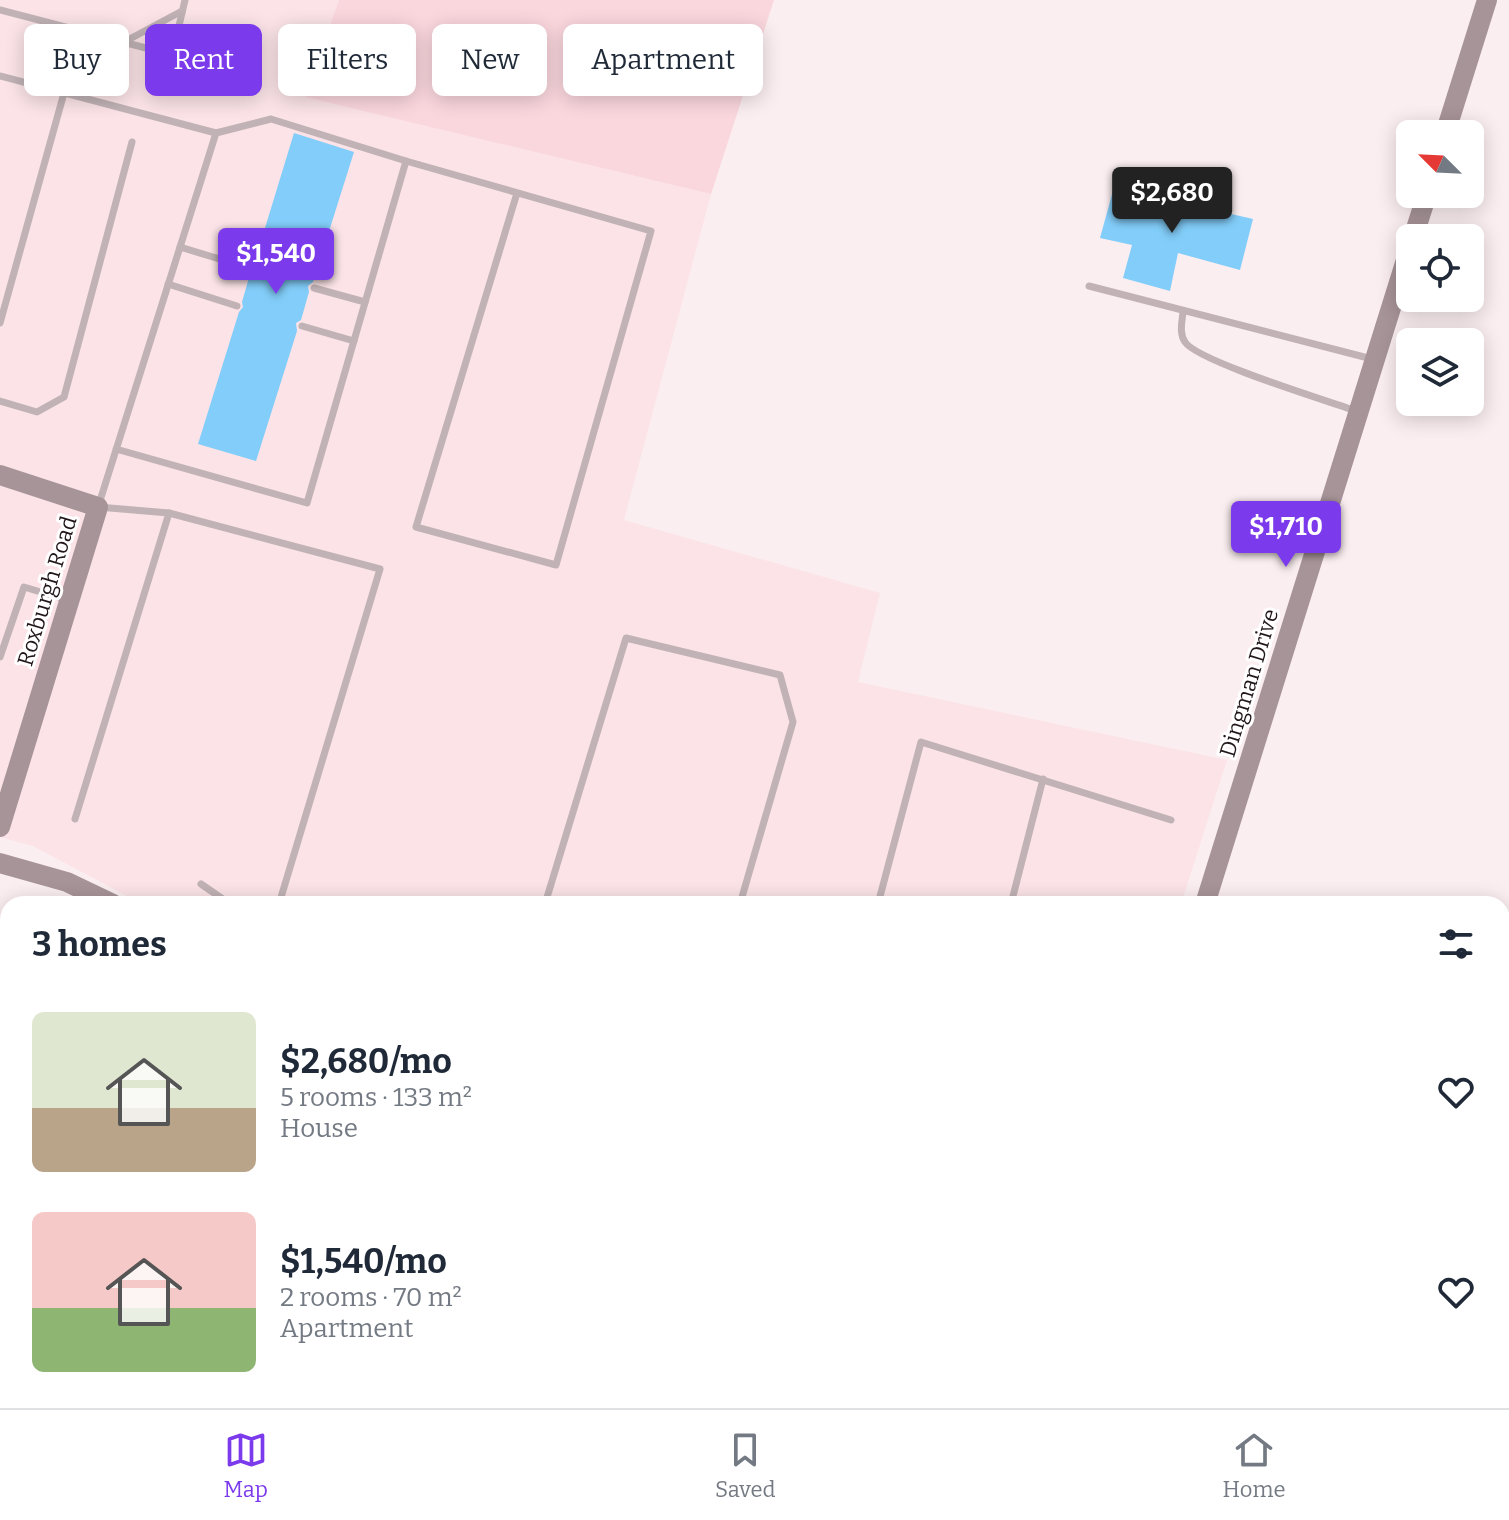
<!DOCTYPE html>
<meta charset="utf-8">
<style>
:root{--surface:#fff;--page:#f6f6f7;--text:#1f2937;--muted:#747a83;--line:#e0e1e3;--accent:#7c3aed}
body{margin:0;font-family:Bitter,serif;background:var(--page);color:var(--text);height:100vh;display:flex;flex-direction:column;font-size:30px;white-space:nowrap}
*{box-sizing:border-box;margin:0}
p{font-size:26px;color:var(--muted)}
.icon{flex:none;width:44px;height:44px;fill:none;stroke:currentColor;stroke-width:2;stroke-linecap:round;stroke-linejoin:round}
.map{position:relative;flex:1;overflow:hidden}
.panel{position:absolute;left:0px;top:896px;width:1510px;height:512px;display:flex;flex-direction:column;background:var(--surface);border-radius:24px 24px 0 0;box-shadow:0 4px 20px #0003}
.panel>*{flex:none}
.banner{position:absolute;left:24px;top:24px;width:800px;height:72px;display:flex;gap:16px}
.needle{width:52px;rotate:294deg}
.tools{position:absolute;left:1396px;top:120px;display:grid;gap:16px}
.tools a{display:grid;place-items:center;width:88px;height:88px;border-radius:12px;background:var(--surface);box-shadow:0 4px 20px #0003;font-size:40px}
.price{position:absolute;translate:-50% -68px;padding:0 18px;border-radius:8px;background:var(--accent);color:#fff;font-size:26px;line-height:52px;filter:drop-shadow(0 2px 4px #0008)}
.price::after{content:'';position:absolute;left:50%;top:48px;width:24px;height:18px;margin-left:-12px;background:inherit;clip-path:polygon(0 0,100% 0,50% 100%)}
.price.current{background:#222;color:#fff}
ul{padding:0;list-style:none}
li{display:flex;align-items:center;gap:24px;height:200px;padding:0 32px}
li span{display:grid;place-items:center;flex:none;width:224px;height:160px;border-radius:12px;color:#555}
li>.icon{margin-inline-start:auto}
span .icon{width:96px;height:96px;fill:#fffc;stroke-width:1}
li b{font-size:34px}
h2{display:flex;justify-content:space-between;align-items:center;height:96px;padding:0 32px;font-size:34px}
.tag{padding:0 28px;border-radius:12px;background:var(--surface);box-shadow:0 4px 20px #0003;font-size:28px;line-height:72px}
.tag.current{background:var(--accent);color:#fff}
.tab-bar{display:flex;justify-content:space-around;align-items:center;height:112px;border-top:2px solid var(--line);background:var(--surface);font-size:22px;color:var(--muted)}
.tab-bar a{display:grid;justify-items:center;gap:4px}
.tab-bar .current{color:var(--accent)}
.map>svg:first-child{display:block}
.built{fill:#fbe3e7}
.green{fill:#fad6dd}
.building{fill:#82cdf9}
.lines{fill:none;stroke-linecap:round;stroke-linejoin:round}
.lane{stroke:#c0b2b5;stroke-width:7}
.secondary{stroke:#a79498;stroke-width:20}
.labels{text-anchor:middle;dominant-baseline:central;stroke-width:6;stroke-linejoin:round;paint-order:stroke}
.street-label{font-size:22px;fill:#211619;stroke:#fff}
</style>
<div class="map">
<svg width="1509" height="1408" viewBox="0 0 1509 1408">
<rect width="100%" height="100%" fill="#fbeef0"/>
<!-- built -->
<g class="built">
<polygon points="0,0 339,0 306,97 711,194 624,520 880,593 858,682 1227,760 1181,904 142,904 33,846 0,837"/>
<polygon points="8,921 8,1400 378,1400 376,1408 0,1408 0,941"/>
</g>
<!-- green -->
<polygon class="green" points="339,0 774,0 711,194 305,97"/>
<!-- building -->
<g class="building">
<polygon points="294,133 354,152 313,282 308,286 309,292 301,320 296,323 297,331 256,461 198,444 239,312 243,307 242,302 250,274 255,271 254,264"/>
<polygon points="1114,187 1253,219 1240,270 1178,253 1170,291 1123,278 1132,245 1100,238"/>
</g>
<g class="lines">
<!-- lane -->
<g class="lane">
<polyline points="0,10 165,53 175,43 185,0"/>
<polyline points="124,42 182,11"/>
<polyline points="0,76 216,133"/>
<polyline points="406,161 651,231 556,565 416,527 517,193"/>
<polyline points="180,247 249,268"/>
<polyline points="168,284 237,306"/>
<polyline points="1089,286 1372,359"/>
<polyline points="314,288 365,302"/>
<path d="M 1183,312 C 1182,322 1179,333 1185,342 C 1197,361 1328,401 1356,411"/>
<polyline points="0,323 64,93"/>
<polyline points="302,326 354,341"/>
<polyline points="0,401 37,412 64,397 132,142"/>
<polyline points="116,449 307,503 406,161 271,119 216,133 98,507 169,513 380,569 279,904"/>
<polyline points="0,657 24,587 67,600"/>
<polyline points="75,819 169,513"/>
<polyline points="201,884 230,904"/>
<polyline points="545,904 626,638 780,675 793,722 740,904"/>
<polyline points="878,904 921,742 1171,820"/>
<polyline points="1011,904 1043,779"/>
<polyline points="0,1243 8,1252"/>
<polyline points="153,1408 156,1400"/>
<polyline points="347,1408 349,1400"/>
</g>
<!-- secondary -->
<g class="secondary">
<polyline points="1445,134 1487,0"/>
<polyline points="1413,238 1427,194"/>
<polyline points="0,475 98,507 0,827"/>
<polyline points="0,863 67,882 113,904"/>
<polyline points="1205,904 1410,247"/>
<polyline points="1048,1408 1051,1400"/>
</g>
</g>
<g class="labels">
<!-- street labels -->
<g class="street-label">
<text transform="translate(47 591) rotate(-73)">Roxburgh Road</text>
<text transform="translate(1249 683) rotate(-73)">Dingman Drive</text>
</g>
</g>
</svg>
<div class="tools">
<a><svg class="needle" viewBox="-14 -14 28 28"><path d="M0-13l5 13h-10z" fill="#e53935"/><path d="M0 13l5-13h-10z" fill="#747a83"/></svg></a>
<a><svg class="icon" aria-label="locate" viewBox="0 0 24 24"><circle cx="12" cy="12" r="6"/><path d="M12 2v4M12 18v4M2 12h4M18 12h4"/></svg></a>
<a><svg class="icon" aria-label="layers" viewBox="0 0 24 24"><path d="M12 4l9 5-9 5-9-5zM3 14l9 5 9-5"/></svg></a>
</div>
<b class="price current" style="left:1172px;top:235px">$2,680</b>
<b class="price" style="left:276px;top:296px">$1,540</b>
<b class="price" style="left:1286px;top:569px">$1,710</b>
<div class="banner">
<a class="tag">Buy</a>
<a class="tag current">Rent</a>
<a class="tag">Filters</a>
<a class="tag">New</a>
<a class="tag">Apartment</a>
</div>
<section class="panel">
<h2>3 homes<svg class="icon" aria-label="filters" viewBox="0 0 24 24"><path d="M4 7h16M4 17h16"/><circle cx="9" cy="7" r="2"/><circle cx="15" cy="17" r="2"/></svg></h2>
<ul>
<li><span style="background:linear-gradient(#dfe7d0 60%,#b9a48a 0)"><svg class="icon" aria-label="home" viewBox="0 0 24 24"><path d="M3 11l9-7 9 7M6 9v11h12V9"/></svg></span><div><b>$2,680/mo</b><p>5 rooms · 133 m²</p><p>House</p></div><svg class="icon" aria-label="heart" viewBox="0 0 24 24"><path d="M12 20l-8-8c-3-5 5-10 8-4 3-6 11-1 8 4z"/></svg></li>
<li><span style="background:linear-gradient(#f6c9c9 60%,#8fb573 0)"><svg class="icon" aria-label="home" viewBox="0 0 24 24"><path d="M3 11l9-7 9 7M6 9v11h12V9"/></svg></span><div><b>$1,540/mo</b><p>2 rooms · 70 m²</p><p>Apartment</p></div><svg class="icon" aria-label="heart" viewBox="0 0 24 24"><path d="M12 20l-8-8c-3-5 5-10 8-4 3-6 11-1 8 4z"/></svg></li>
</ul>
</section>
</div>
<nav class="tab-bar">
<a class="current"><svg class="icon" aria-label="map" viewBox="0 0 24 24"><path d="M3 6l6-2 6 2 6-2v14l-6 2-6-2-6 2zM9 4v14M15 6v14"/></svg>Map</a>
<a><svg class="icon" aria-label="saved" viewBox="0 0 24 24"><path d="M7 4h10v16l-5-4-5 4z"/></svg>Saved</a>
<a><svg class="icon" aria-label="home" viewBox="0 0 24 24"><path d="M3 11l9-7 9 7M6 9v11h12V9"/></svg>Home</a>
</nav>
